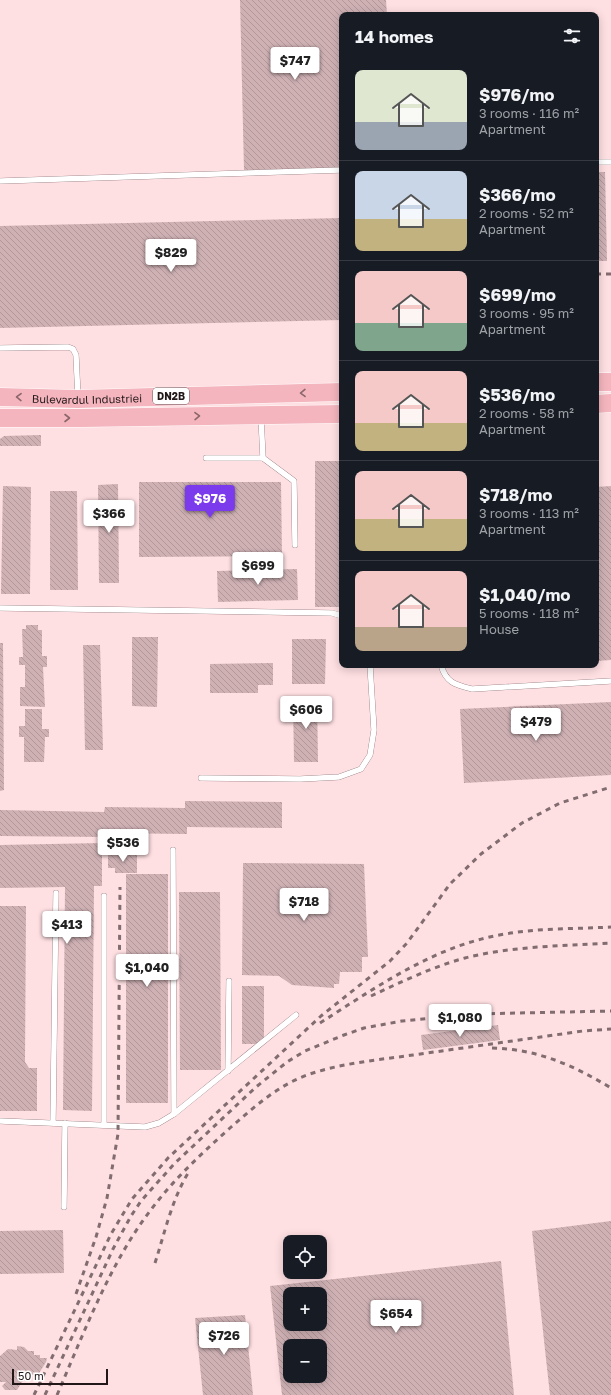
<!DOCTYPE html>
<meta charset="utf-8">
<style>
:root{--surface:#171b24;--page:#20242c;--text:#f1f3f6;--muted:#9ea1a6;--line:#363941;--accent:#7c3aed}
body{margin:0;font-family:"Golos Text",sans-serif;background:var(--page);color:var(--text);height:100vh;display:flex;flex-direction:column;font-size:15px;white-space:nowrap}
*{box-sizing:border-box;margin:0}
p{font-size:13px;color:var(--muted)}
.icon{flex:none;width:22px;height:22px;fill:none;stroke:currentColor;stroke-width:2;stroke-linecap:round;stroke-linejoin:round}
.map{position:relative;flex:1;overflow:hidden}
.drawer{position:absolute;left:339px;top:12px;width:260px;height:656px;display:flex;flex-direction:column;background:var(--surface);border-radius:8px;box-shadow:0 2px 10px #0003}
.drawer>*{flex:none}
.fabs{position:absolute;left:283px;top:1235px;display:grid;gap:8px}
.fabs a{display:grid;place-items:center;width:44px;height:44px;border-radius:8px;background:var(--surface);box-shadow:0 2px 10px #0003;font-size:20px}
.scale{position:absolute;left:12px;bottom:10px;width:96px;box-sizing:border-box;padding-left:4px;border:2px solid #221718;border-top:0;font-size:11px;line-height:14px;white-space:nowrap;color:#221718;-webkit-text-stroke:3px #fff;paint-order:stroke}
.price{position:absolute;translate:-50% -34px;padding:0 9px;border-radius:4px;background:#fff;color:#222;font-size:13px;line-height:26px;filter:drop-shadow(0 1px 2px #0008)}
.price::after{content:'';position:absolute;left:50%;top:24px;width:12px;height:9px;margin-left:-6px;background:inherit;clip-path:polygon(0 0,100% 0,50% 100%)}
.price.active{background:var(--accent);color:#fff}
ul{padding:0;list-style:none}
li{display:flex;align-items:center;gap:12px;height:100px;padding:0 16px}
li+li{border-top:1px solid var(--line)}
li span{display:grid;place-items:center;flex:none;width:112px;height:80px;border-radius:8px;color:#555}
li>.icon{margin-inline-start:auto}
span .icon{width:48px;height:48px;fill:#fffc;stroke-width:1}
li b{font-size:17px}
h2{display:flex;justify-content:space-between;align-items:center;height:48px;padding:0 16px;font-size:17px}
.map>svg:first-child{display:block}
.building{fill:url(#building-back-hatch);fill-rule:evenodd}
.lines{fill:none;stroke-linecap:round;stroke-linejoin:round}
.lane-casing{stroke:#7d6265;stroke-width:6}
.primary-casing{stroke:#fff;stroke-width:19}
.lane{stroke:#fff;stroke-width:5.5}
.primary{stroke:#f4b5be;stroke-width:18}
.rail{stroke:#816d6f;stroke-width:3;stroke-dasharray:5 5;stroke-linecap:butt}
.oneway{stroke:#8b666b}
.labels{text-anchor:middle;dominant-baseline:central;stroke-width:3;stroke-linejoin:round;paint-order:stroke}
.shield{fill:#fff;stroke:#645d5d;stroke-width:1}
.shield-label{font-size:10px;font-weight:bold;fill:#221718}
.street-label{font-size:11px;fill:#221718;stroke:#fff}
</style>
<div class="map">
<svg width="611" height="1395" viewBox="0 0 611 1395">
<defs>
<pattern id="building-back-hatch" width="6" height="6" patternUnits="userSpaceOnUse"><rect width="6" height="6" fill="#cfb1b4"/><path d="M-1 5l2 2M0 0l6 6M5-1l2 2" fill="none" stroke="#b1989a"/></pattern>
</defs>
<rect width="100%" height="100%" fill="#fedfe2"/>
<!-- building -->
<g class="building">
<polygon points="240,0 386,0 387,15 342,15 342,169 244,170"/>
<polygon points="596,172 605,172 607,261 596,261"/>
<polygon points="342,218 342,320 0,328 0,226"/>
<polygon points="41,435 41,446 0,446 0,439 4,436"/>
<rect x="315" y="461" width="27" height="146"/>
<polygon points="139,482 281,482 282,556 139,557"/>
<polygon points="118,484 119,583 99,583 98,485"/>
<polygon points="3,486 31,487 30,594 1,594"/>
<polygon points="611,486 611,660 596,661 596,487"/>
<polygon points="50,491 77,491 78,590 50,590"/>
<polygon points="297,569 298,600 218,602 217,571"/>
<polygon points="26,625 38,625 38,630 42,630 42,656 47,656 47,667 43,667 45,707 20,706 20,687 25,687 25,665 19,665 19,657 23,657 22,629 26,629"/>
<polygon points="132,637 158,637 157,707 132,706"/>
<polygon points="292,639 326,639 325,684 292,684"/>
<polygon points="0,643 3,643 4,790 0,791"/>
<polygon points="83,645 100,645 103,750 85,750"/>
<polygon points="273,663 273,685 258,685 258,693 210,693 210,664"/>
<polygon points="293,699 317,699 318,762 294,762"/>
<polygon points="611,702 611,775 464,783 460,709"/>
<polygon points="25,709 42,709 42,729 49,729 49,737 45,737 44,762 24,762 24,737 19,737 19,726 25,726"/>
<polygon points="185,801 282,802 282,828 187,827 187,834 104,833 105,837 0,836 0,810 104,812 105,807 185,808"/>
<polygon points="102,843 102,886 94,886 92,1111 63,1110 65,887 0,888 0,845"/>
<polygon points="108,853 137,853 137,873 115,873 115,868 108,868"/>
<polygon points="243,863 364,864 368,957 362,957 362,972 340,972 339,984 334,984 334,988 292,985 279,976 242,975"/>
<rect x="126" y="874" width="42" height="229"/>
<polygon points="179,892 220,892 221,1070 180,1070"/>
<polygon points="0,906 26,906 25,1062 29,1068 37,1068 37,1111 0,1111"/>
<rect x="242" y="986" width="22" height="58"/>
<polygon points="498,1025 500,1040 423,1050 421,1035"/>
<polygon points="611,1221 611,1395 550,1395 532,1231"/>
<polygon points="63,1230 64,1273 0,1274 0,1231"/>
<path d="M 501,1261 L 514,1395 L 282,1395 L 270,1286 ZM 290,1294 L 320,1294 L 320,1324 L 290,1324 ZM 290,1346 L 320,1346 L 320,1376 L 290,1376 Z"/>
<polygon points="245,1315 253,1395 203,1395 195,1318"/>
<polygon points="17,1346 24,1347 28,1351 34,1351 34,1355 40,1355 40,1358 47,1358 46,1362 38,1375 27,1374 17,1390 5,1390 2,1386 6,1382 0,1382 0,1356 8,1349 17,1350"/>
</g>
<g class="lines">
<defs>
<g id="lane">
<polyline points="596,162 611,162"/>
<polyline points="0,181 342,170"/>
<polyline points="0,348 68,347 73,349 76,355 78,397"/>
<polyline points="261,417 263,458 294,481 295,545"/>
<polyline points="206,458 263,458"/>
<polyline points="0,608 332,613 342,616"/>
<path d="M 441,665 C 446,683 456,685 472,689 L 611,681"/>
<polyline points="201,778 300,779 339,777 361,769 370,755 374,730 370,665"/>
<polyline points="173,850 174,1114"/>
<polyline points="104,896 104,1124"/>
<polyline points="228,1071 229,981"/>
<polyline points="0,1121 145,1127 159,1123 174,1114 296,1015"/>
<polyline points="53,1122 56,893"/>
<polyline points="64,1207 65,1123"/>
</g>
<g id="primary">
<polyline points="596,382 611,382"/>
<path id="s1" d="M 0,397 L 78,399 L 342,392"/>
<polyline points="596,404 611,403"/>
<polyline points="0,418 83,418 342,414"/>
</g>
</defs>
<!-- lane casing -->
<use href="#lane" class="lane-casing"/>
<!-- primary casing -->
<use href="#primary" class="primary-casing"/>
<!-- lane -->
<use href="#lane" class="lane"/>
<!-- primary -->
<use href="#primary" class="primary"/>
<!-- rail -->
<g class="rail">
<polyline points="596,274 611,274"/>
<path d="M 371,996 C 401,982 432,967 465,958 C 512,946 562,946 611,943"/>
<path d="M 320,1023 C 378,986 436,945 505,934 C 539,928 576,929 611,927"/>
<path d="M 492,1048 C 537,1049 573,1065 611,1088"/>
<path d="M 155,1263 C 165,1232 172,1198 190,1170"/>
<polyline points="76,1294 96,1237 107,1198 118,1134 120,887"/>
<polyline points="34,1395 111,1234 132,1199 168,1158 321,1016 390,961 407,943 450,884 481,854 522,823 560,803 611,787"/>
<polyline points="45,1395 113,1249 131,1216 141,1201 174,1164 256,1087 287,1062 305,1051 344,1035 364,1028 402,1021 473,1014 611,1011"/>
<path d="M 57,1395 C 83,1335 110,1263 150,1211 C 173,1180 201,1154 230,1128 C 253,1108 277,1086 307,1075 C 341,1063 378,1060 413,1055 C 470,1047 526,1039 583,1031 L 611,1029"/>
</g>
</g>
<!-- one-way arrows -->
<defs><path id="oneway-chevron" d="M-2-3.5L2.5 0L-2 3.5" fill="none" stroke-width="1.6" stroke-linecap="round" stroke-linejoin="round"/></defs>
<g class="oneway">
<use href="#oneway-chevron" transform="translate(303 393) rotate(179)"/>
<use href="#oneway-chevron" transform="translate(19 397) rotate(-179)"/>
<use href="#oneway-chevron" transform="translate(197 416) rotate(-1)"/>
<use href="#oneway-chevron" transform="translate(67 418)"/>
</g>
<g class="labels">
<!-- shield labels -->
<rect class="shield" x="153" y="388" width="36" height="16" rx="3"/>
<g class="shield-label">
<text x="171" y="396">DN2B</text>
</g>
<!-- street labels -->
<g class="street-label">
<text stroke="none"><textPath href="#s1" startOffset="87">Bulevardul Industriei</textPath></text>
</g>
</g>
</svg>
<div class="fabs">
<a><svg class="icon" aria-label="locate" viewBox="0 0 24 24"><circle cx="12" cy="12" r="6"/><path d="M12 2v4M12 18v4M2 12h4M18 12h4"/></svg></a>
<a>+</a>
<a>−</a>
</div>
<div class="scale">50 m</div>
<b class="price" style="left:295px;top:81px">$747</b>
<b class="price" style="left:171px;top:273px">$829</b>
<b class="price active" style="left:210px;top:519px">$976</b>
<b class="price" style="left:109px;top:534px">$366</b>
<b class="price" style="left:258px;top:586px">$699</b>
<b class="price" style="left:306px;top:730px">$606</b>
<b class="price" style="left:536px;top:742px">$479</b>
<b class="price" style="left:123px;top:863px">$536</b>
<b class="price" style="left:304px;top:922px">$718</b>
<b class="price" style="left:67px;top:945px">$413</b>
<b class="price" style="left:147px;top:988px">$1,040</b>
<b class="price" style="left:460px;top:1038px">$1,080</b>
<b class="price" style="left:396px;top:1334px">$654</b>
<b class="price" style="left:224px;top:1356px">$726</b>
<section class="drawer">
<h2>14 homes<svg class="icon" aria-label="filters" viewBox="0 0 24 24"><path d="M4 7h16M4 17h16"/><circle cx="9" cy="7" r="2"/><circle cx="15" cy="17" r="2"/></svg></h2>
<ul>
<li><span style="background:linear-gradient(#dfe7d0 65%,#9aa5b1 0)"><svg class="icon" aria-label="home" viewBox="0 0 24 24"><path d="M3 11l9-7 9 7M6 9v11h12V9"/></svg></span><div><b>$976/mo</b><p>3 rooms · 116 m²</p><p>Apartment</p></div></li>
<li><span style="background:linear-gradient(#c9d6e8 60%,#c2b280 0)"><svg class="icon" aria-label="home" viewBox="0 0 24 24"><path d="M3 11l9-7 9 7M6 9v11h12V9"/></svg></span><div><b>$366/mo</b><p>2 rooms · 52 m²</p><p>Apartment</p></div></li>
<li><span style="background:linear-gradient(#f6c9c9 65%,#7fa58c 0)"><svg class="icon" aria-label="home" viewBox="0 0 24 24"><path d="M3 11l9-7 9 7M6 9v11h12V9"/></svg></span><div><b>$699/mo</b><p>3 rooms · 95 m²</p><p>Apartment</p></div></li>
<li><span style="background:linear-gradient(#f6c9c9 65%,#c2b280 0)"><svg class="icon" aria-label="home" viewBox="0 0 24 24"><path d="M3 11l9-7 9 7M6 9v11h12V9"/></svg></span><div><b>$536/mo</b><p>2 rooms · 58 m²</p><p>Apartment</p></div></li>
<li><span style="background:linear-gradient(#f6c9c9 60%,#c2b280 0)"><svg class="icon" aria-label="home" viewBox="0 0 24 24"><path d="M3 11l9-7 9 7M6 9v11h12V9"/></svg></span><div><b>$718/mo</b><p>3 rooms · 113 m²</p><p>Apartment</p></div></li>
<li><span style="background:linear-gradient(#f6c9c9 70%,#b9a48a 0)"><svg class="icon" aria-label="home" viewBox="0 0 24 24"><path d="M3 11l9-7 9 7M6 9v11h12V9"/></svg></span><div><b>$1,040/mo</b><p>5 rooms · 118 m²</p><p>House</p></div></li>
</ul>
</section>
</div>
